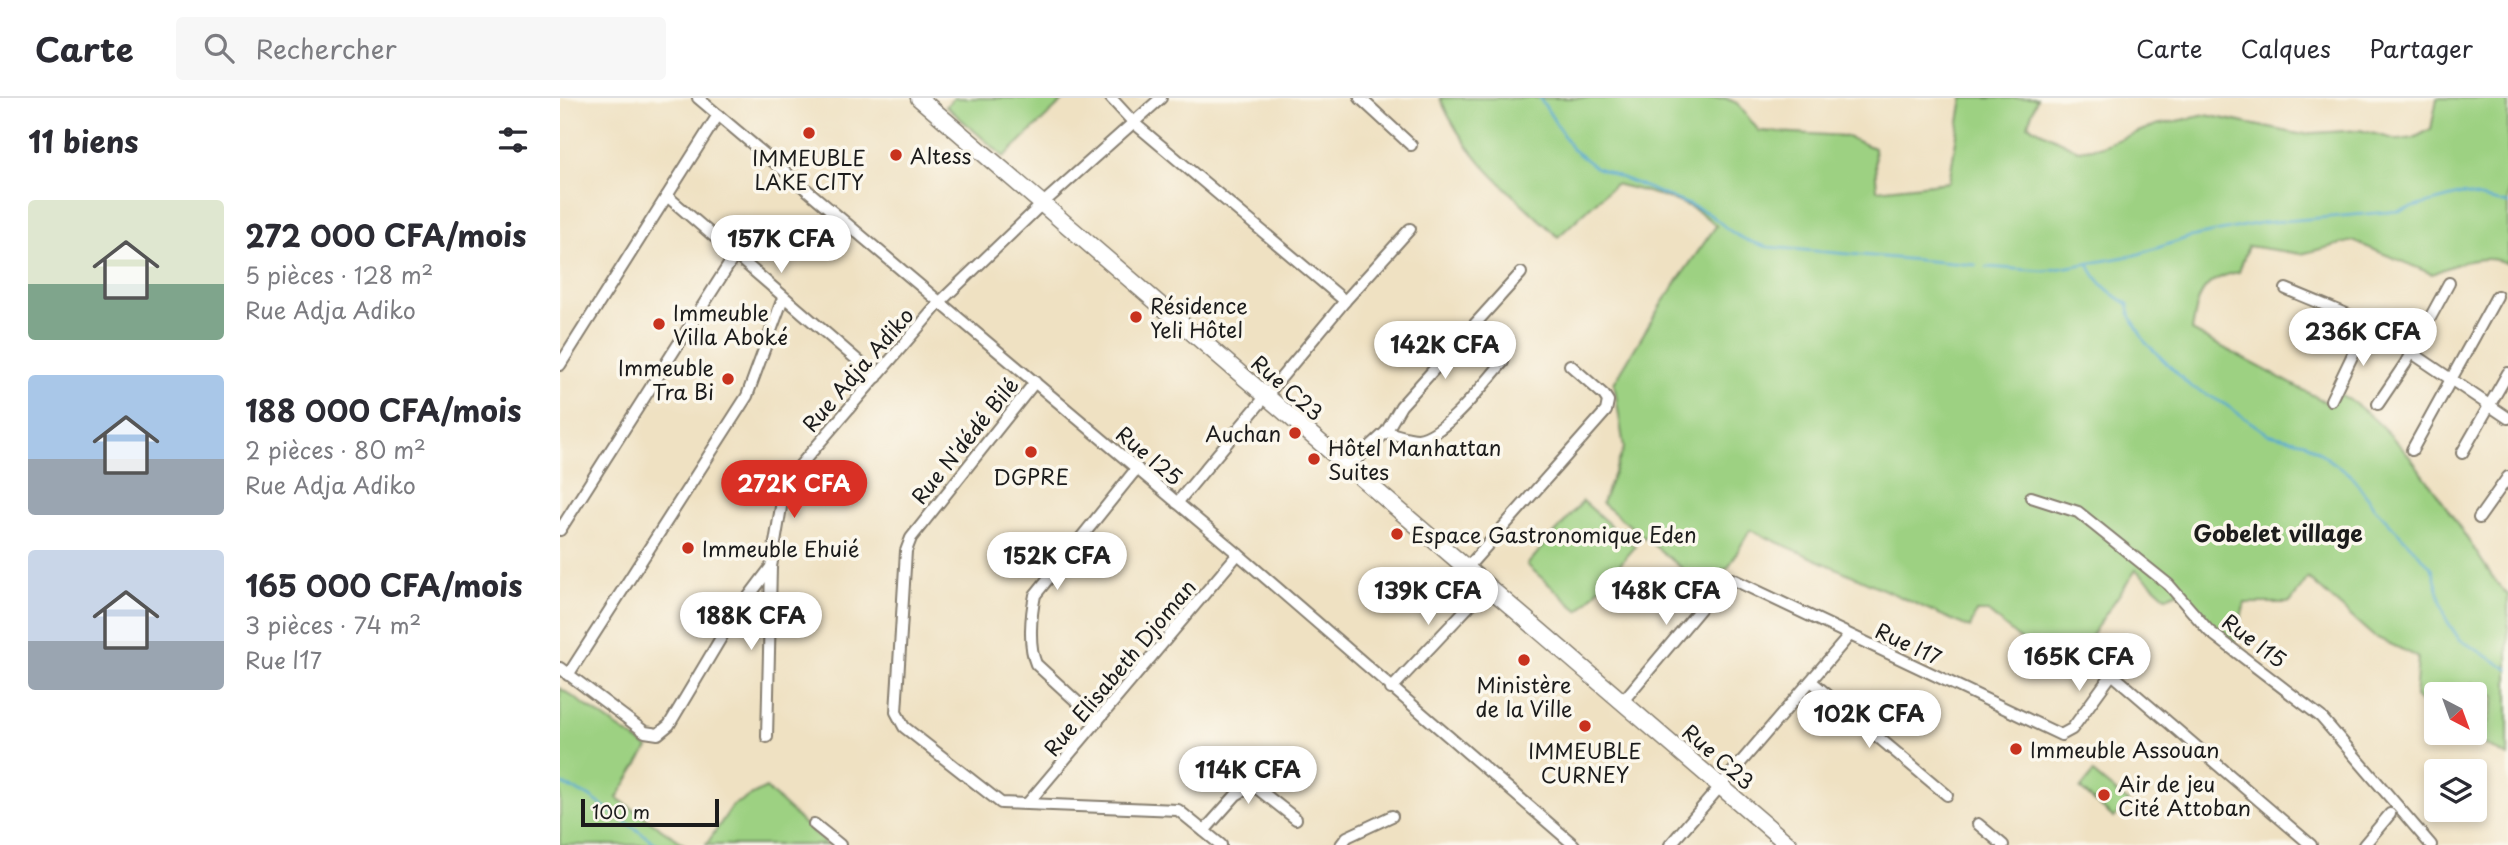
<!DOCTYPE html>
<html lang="fr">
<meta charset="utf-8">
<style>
:root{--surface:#fff;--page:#f7f7f7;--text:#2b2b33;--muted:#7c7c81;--line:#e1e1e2;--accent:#d93025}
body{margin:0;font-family:"Playpen Sans",sans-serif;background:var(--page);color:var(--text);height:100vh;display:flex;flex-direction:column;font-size:26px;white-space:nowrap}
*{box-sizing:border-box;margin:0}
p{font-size:23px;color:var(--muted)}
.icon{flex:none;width:38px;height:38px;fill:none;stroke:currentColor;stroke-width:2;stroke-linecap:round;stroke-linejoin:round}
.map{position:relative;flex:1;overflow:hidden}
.side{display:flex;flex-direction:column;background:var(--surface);width:560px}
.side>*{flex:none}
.needle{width:46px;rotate:139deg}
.controls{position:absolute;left:1864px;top:584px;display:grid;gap:14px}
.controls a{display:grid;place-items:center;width:63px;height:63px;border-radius:7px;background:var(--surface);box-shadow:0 4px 10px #0003;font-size:35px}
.scale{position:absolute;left:21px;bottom:18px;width:138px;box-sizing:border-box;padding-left:7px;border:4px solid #1c1c1c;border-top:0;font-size:19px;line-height:24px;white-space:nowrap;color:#1c1c1c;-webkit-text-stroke:5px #fbf7ec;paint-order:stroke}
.price{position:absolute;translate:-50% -60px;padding:0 16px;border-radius:24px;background:#fff;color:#222;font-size:23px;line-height:46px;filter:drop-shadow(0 2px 4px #0008)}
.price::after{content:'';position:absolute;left:50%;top:42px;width:21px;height:16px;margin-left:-10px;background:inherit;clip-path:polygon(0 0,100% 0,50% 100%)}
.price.current{background:var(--accent);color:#fff}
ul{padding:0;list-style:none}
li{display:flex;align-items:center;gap:21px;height:175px;padding:0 28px}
li span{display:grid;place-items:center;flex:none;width:196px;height:140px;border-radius:7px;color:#555}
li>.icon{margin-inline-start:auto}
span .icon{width:84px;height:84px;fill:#fffc;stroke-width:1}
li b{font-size:30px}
h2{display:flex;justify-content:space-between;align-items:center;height:84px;padding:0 28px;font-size:30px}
header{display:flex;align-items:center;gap:42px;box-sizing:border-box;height:98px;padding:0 35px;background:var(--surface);border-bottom:2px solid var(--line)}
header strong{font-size:33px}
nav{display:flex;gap:38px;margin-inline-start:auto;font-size:24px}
.search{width:490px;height:63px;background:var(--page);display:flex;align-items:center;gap:18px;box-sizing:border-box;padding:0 24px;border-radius:7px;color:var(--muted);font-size:26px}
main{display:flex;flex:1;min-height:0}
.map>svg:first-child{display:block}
.green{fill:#9dd182;stroke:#5c764f;stroke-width:2}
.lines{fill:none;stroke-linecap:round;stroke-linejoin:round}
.stream{stroke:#54a9d0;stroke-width:2.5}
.street-casing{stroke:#867e6f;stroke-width:14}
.secondary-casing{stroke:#867e6f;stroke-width:19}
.street{stroke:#fff;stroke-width:10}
.secondary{stroke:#fff;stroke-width:16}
.poi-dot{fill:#c8321e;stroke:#fbf7ec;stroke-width:2.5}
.labels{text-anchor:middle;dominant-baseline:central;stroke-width:7;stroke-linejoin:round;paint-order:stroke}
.poi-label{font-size:21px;fill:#1c1c1c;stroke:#fbf7ec;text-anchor:start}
.street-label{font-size:21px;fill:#1c1c1c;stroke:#fbf7ec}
.neighbourhood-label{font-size:23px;font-weight:bold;fill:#1c1c1c;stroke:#fbf7ec}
</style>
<header>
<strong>Carte</strong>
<div class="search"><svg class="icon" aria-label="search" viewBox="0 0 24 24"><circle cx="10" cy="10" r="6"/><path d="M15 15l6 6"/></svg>Rechercher</div>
<nav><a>Carte</a><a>Calques</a><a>Partager</a></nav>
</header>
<main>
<section class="side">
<h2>11 biens<svg class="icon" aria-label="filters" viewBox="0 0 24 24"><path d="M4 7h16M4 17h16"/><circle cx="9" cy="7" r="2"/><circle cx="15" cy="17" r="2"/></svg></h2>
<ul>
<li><span style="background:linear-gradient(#dfe7d0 60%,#7fa58c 0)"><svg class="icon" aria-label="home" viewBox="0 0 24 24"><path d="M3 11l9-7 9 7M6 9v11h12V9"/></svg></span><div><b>272 000 CFA/mois</b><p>5 pièces · 128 m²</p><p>Rue Adja Adiko</p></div></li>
<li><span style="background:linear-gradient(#a9c7e8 60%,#9aa5b1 0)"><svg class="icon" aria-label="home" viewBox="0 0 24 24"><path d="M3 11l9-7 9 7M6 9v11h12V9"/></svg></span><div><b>188 000 CFA/mois</b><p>2 pièces · 80 m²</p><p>Rue Adja Adiko</p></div></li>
<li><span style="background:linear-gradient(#c9d6e8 65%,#9aa5b1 0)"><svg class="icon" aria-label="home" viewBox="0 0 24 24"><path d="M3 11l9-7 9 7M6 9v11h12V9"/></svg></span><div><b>165 000 CFA/mois</b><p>3 pièces · 74 m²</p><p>Rue I17</p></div></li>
</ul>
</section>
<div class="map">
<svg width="1948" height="747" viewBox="0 0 1948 747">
<rect width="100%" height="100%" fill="#fbf7ec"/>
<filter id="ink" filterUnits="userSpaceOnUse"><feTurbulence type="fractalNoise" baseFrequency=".0143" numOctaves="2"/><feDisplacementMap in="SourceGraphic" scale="14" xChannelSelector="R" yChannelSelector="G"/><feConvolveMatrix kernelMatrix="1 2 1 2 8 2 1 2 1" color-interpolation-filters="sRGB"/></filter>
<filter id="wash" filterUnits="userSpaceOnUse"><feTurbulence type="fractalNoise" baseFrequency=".00686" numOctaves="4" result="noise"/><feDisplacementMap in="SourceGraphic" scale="28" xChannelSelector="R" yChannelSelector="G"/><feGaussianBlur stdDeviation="1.57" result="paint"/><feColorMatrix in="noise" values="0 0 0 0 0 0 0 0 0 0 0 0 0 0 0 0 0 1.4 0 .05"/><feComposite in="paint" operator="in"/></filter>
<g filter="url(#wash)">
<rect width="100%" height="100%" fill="#efe1c2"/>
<!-- green -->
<g class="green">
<polygon points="394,0 506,0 444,59 386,8"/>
<path d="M 880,0 L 1165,0 L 1177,5 L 1199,33 L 1285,38 L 1314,50 L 1317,92 L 1389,84 L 1403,0 L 1477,0 L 1468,27 L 1518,52 L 1539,49 L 1596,27 L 1646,17 L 1739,36 L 1800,32 L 1838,42 L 1854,40 L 1871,31 L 1877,0 L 1948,0 L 1948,166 C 1925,154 1894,166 1872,176 L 1793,143 L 1741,156 L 1688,148 L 1679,174 C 1640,181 1638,198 1632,233 L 1771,307 L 1780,296 C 1846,334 1893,422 1936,484 L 1948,497 L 1948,659 L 1922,645 L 1935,599 L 1912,585 L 1905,597 L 1876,597 L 1876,616 L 1855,599 L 1858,559 L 1813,538 L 1748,480 L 1730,505 L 1685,505 L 1673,549 L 1618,494 L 1606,499 L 1576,472 L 1508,571 L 1468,548 L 1428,514 L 1416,514 L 1410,530 L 1190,432 L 1168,470 L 1139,484 L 1042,405 L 1064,350 L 1054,285 L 1102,205 L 1156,128 C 1132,102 1089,95 1055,86 L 998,139 C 952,95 905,60 880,0 Z"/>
<polygon points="1023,403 1075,449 1019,513 967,467"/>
<polygon points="0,590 88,650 57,700 125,747 0,747"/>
<polygon points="1533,675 1568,704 1554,720 1520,691"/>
<polygon points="206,690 267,747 146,747 173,707"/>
</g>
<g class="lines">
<!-- stream -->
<g class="stream">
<path d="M 980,0 L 1012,51 L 1035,69 L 1142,112 C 1155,118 1163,129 1175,136 C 1185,143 1197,146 1208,149 L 1416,167"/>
<path d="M 1529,166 C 1537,185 1550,195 1568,206 L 1571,219 L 1585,244 L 1630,288 L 1663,305 L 1708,336 L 1745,344 L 1792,378 L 1814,409 L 1872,470 L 1886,521 L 1899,541 L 1948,571"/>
<polyline points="1427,169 1485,173 1576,157 1630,139 1700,125 1839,113 1902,96 1948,106"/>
<polyline points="0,685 29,698 98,747"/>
</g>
</g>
</g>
<g filter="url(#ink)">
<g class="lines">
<defs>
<g id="street">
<polyline points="138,0 678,456 1014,747"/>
<polyline points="551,0 574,25 785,203"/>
<polyline points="800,0 851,47"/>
<polyline points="107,98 317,279"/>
<polyline points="1726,191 1808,225 1948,320"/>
<polyline points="0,267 158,17"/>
<polyline points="475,284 351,440 346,453 336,614 344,629 441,705 618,712 661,747"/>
<polyline points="1771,302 1808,225"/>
<polyline points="1818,306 1845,266 1889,185"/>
<path d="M 826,334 C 836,336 848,341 858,341 C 885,338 925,284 943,264"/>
<polyline points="1852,352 1937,198"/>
<polyline points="1902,355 1948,275"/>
<polyline points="788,369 826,334 841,308 961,175"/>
<polyline points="1471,399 1518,414 1609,487 1649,533 1761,619 1871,747"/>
<polyline points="617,405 785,203 850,131"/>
<polyline points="1919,420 1948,379"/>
<polyline points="0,432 175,157"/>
<polyline points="907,470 1046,313 1048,303 1044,297 1010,267"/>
<polyline points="0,570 85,634 98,636 109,627 174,518 211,469 225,385 381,203 482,106 601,0"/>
<polyline points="8,577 187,298 223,200"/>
<polyline points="1251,583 1387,697"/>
<polyline points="831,591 928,488"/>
<polyline points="1063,603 1161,486 1172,481 1501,637 1512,631 1552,576 1751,747"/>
<path d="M 538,623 L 476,566 C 468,547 471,517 475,497 L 577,370"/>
<polyline points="207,639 211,469"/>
<polyline points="468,705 678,456"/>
<polyline points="254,726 280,747"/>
<polyline points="1418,726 1443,747"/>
<polyline points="644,733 676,697 690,689 698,691 736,721"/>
<polyline points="781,747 787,739 832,718"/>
<polyline points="1110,747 1289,538"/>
<polyline points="1804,747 1830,716"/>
</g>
<polyline id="secondary" points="359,0 1229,747"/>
</defs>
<!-- street casing -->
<use href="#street" class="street-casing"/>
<!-- secondary casing -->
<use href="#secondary" class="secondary-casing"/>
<!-- street -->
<use href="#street" class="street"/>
<!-- secondary -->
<use href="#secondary" class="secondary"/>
</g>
</g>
<!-- markers -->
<g class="poi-dot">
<circle cx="249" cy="35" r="7"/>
<circle cx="336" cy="57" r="7"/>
<circle cx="576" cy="219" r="7"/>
<circle cx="99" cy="226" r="7"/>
<circle cx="168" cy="281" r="7"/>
<circle cx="735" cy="335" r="7"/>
<circle cx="471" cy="354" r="7"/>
<circle cx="754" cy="361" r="7"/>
<circle cx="837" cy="436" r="7"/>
<circle cx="128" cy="450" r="7"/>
<circle cx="964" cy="562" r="7"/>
<circle cx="1025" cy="628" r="7"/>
<circle cx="1456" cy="651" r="7"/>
<circle cx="1544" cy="697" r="7"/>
</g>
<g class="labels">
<!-- poi labels -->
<g class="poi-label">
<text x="350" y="57">Altess</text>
<text x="249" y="59" text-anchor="middle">IMMEUBLE<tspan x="249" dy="24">LAKE CITY</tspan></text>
<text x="590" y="207">Résidence<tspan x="590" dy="24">Yeli Hôtel</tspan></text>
<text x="113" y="214">Immeuble<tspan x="113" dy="24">Villa Aboké</tspan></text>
<text x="154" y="269" text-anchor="end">Immeuble<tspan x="154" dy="24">Tra Bi</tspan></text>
<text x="721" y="335" text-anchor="end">Auchan</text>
<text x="768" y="349">Hôtel Manhattan<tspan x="768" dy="24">Suites</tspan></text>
<text x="471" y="378" text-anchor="middle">DGPRE</text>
<text x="851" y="436">Espace Gastronomique Eden</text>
<text x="142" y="450">Immeuble Ehuié</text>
<text x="964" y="586" text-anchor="middle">Ministère<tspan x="964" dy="24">de la Ville</tspan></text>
<text x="1470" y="651">Immeuble Assouan</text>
<text x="1025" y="652" text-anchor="middle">IMMEUBLE<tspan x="1025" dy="24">CURNEY</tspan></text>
<text x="1558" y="685">Air de jeu<tspan x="1558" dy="24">Cité Attoban</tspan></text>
</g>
<!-- street labels -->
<g class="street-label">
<text transform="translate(297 271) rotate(-49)">Rue Adja Adiko</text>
<text transform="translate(728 289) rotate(41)">Rue C23</text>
<text transform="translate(404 342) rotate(-51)">Rue N'dédé Bilé</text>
<text transform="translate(590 357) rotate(40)">Rue I25</text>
<text transform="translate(1695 542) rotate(37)">Rue I15</text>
<text transform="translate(1349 545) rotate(25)">Rue I17</text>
<text transform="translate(559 569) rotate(-50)">Rue Elisabeth Djoman</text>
<text transform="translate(1159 658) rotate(41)">Rue C23</text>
</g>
<!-- neighbourhood labels -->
<g class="neighbourhood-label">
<text x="1718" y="434">Gobelet village</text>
</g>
</g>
</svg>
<div class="controls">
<a><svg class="needle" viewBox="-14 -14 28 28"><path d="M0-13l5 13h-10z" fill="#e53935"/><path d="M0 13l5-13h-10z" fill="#7c7c81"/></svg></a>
<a><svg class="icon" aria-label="layers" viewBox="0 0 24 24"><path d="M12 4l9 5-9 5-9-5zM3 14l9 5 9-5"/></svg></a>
</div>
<div class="scale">100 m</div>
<b class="price" style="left:221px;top:177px">157K CFA</b>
<b class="price" style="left:1803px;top:270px">236K CFA</b>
<b class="price" style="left:885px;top:283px">142K CFA</b>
<b class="price current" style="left:234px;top:422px">272K CFA</b>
<b class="price" style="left:497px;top:494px">152K CFA</b>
<b class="price" style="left:868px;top:529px">139K CFA</b>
<b class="price" style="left:1106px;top:529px">148K CFA</b>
<b class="price" style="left:191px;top:554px">188K CFA</b>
<b class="price" style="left:1519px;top:595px">165K CFA</b>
<b class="price" style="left:1309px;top:652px">102K CFA</b>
<b class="price" style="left:688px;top:708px">114K CFA</b>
</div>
</main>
